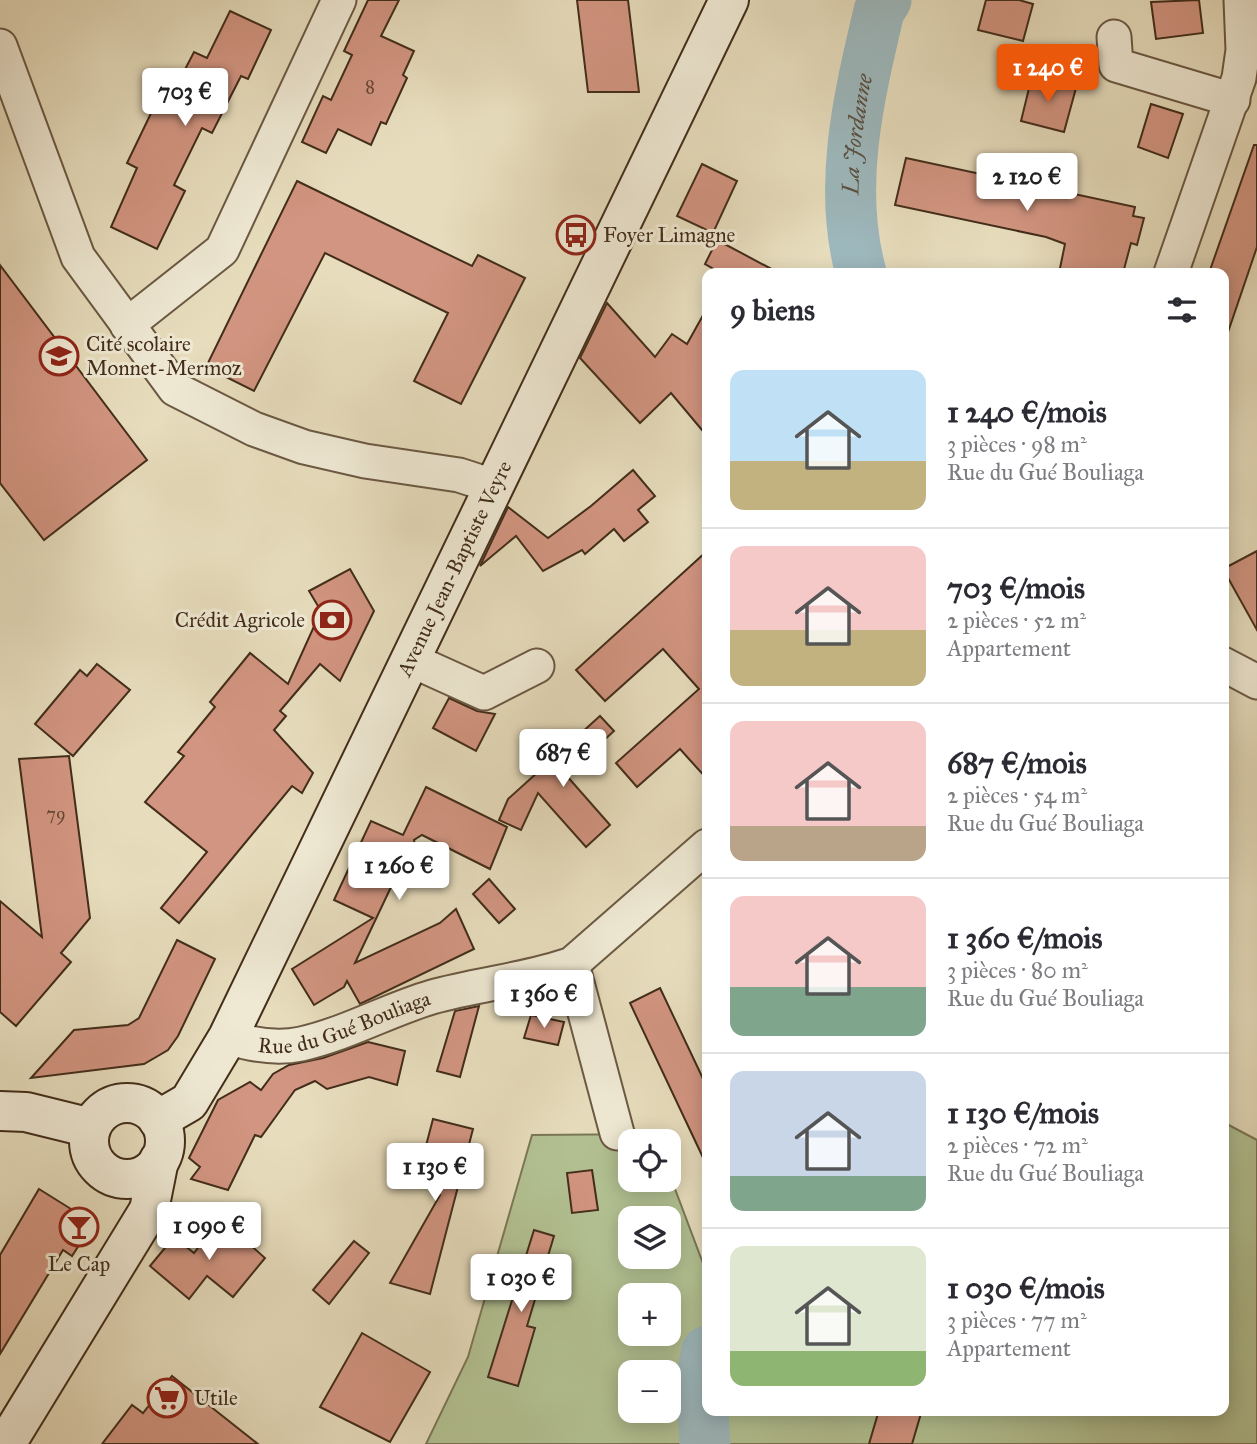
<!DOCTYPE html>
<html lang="fr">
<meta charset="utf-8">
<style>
:root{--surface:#fff;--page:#f7f7f7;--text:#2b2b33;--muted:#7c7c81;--line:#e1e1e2;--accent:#ea580c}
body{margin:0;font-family:"IM FELL Great Primer",serif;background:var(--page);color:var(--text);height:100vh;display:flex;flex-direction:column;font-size:26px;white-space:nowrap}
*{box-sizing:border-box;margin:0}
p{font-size:23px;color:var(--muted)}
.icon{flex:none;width:38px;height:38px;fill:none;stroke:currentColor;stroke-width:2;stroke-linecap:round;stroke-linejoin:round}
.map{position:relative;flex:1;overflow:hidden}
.panel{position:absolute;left:702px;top:268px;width:527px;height:1148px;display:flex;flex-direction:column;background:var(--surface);border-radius:14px;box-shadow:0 4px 18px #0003}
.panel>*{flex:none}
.fabs{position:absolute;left:618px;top:1129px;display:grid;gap:14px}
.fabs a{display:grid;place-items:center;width:63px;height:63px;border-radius:14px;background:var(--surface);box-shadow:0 4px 18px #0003;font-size:35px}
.price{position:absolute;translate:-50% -60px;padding:0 16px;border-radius:7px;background:#fff;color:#222;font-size:23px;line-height:46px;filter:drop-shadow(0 2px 4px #0008)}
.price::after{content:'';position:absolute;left:50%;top:42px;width:21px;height:16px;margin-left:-10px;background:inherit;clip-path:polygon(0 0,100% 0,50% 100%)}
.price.on{background:var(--accent);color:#fff}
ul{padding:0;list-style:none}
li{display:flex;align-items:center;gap:21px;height:175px;padding:0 28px}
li+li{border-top:2px solid var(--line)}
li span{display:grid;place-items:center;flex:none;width:196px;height:140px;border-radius:14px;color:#555}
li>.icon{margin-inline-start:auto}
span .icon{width:84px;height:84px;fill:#fffc;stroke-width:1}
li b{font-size:30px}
h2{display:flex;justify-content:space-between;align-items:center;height:84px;padding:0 28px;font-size:30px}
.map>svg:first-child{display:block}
.green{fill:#b3c293;stroke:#7a7856;stroke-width:2;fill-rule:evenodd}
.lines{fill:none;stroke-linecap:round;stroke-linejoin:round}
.river{stroke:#9db8bd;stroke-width:51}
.building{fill:#d29581;stroke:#422d1a;stroke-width:2}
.street-casing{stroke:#6b5943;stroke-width:37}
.secondary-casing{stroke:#422d1a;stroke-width:42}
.street{stroke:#efe9d4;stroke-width:33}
.secondary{stroke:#efe9d4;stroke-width:38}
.labels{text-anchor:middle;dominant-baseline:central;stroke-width:6;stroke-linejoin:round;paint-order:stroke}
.number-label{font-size:18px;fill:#664734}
.poi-label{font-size:21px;fill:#422d1a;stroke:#efe9d4;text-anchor:start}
.street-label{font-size:21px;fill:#422d1a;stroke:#efe9d4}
.water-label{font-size:23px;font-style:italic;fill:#595043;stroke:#efe9d4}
</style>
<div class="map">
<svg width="1257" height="1444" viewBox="0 0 1257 1444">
<rect width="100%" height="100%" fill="#e7ddbd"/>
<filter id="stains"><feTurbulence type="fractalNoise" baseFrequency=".00286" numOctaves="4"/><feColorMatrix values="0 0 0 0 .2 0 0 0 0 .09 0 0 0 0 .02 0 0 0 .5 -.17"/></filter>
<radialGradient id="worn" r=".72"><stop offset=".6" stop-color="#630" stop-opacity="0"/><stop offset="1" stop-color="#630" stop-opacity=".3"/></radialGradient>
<!-- green -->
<path class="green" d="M 1223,1122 L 1257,1140 L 1257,1444 L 426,1444 L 468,1357 L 532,1135 L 655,1134 L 657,1141 L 630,1141 L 630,1180 L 668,1180 L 669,1173 L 707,1274 L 707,1410 L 1223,1410 ZM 630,1218 L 668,1218 L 668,1256 L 630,1256 ZM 630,1295 L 668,1295 L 668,1334 L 630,1334 ZM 630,1372 L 668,1372 L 668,1410 L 630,1410 Z"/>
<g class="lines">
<!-- river -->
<g class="river">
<path id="s1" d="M 861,273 C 837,186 859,96 879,11 L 886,0"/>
<polyline points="705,1444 701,1380 707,1351"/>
</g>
</g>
<!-- building -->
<g class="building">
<polygon points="368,0 399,0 381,36 414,51 403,75 407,78 386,124 381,122 371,145 338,129 326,153 302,142 323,96 331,100 352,55 344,51"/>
<polygon points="577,0 628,0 639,92 588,92"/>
<polygon points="986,0 1019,0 1033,4 1023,41 978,30"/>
<polygon points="1199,0 1203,33 1156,39 1151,2"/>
<polygon points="230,11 271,30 248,79 241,76 212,133 202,128 174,185 185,191 157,249 111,227 137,168 127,163 155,105 164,110 194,52 207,58"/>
<polygon points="1032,76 1076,88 1064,132 1021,121"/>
<polygon points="1151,104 1183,114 1168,158 1138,147"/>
<polygon points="1254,145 1257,145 1257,247 1227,335 1223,335 1223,273 1209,273"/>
<polygon points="906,158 1135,207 1133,216 1144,218 1137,245 1131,243 1123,273 1059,273 1065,244 1046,237 895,205"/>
<polygon points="702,164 737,181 713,233 677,216"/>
<polygon points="297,181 472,266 478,255 525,278 461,404 414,381 448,313 325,253 254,391 206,367"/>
<polygon points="717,240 779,273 721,273 705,264"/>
<polygon points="0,265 147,460 44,540 0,483"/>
<polygon points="607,303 655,357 672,334 687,344 707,308 707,436 671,393 640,423 580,358"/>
<polygon points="633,470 655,496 638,510 648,522 624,541 614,529 585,554 582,550 543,571 516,536 480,566 508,507 548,538 591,506"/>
<polygon points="707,551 707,779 680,749 637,787 616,763 699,689 663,649 605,701 576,670"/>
<polygon points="1257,551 1257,630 1223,569"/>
<polygon points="350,569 374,611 340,681 320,664 280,711 286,716 274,730 313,773 302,793 292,786 179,923 161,908 207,852 145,802 184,756 178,752 215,707 210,702 250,653 288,684 321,611 309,591"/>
<polygon points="97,664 130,690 73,756 35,724 80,670 87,676"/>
<polygon points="449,698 477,711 495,714 476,751 433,728"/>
<polygon points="600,716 614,731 566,775 610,825 586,847 538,793 521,830 499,820 508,799"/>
<polygon points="69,756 90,918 61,953 71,962 16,1026 0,1012 0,901 42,937 19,759"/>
<polygon points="426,787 507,827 490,869 422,835 414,840 416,851 407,868 401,866 355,963 440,923 456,909 474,949 360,1004 347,981 344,987 314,1005 292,969 373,918 334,900 371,821 403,835"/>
<polygon points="489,879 515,909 499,923 473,894"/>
<polygon points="177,940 215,959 178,1036 168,1050 144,1064 31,1078 74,1030 128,1025 139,1018"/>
<polygon points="660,988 707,1087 707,1166 630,1003"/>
<polygon points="479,1006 460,1077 437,1071 455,1011"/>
<polygon points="531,1015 564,1022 558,1045 524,1038"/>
<polygon points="368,1042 405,1051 397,1085 369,1077 327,1089 315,1081 295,1090 261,1137 255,1135 228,1190 191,1179 200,1167 189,1158 218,1100 250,1082 261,1090 273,1074 289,1065 323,1058"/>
<polygon points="433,1119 473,1129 430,1294 390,1283 440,1195 417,1180"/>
<polygon points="592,1170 598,1210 572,1213 567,1173"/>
<polygon points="39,1189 87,1219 88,1231 72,1256 63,1250 0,1354 0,1255"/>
<polygon points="220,1218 265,1258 233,1297 207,1276 189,1299 150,1266 174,1237 194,1253"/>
<polygon points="534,1230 554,1236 527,1326 535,1328 518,1386 488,1377"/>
<polygon points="354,1241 369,1253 329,1304 313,1290"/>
<polygon points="362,1333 430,1372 390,1442 320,1407"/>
<polygon points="172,1376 258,1444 102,1444 132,1405 143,1413"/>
<polygon points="879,1410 922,1410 912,1444 869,1444"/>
</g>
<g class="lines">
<defs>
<g id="street">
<polyline points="1114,37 1116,65 1233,100"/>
<polyline points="0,46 78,257 175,389 254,429 304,447 365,461 459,475 493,486"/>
<polyline points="1171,273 1239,78 1243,50 1241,0"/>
<polyline points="127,325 222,250 339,0"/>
<polyline points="411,660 484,693 537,666"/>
<polyline points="1223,664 1257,682"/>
<polyline points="572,964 617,1133"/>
<path id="s2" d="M 228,1037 C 252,1045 277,1049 301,1044 C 346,1034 388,1010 432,997 C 478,984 527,980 572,964 L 707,846"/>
</g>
<g id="secondary">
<circle cx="127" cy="1141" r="38"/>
<polyline points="0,1111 26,1112 91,1128"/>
<path id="s3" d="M 158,1120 L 189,1102 L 228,1037 L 729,0"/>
<polyline points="6,1444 149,1210 159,1160"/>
</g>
</defs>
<!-- street casing -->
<use href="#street" class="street-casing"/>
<!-- secondary casing -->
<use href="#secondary" class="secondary-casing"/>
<!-- street -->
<use href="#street" class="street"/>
<!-- secondary -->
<use href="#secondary" class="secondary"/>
</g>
<!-- icons -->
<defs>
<symbol id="bus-ring" viewBox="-11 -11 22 22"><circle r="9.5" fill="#efe9d4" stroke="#8f2418" stroke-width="1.5"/><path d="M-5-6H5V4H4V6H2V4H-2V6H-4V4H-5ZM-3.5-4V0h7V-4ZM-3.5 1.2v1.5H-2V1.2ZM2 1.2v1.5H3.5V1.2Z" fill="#8f2418"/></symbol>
<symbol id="school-ring" viewBox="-11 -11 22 22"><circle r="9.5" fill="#efe9d4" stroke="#8f2418" stroke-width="1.5"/><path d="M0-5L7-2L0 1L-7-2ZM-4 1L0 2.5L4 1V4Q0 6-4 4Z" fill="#8f2418"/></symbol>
<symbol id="bank-ring" viewBox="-11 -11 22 22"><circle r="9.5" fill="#efe9d4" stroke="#8f2418" stroke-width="1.5"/><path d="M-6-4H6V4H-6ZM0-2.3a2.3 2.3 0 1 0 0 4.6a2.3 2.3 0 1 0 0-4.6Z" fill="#8f2418"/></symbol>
<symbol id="bar-ring" viewBox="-11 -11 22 22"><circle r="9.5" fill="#efe9d4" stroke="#8f2418" stroke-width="1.5"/><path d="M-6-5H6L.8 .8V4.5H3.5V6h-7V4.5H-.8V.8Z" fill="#8f2418"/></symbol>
<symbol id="supermarket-ring" viewBox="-11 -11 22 22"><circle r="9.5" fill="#efe9d4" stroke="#8f2418" stroke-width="1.5"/><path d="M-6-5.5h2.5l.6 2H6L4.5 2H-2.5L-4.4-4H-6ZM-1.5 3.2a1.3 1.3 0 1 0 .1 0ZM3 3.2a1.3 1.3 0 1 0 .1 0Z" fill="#8f2418"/></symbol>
</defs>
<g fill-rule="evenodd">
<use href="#bus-ring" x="554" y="213" width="44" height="44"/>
<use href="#school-ring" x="37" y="334" width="44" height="44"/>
<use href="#bank-ring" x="310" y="598" width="44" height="44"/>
<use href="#bar-ring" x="57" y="1205" width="44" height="44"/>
<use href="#supermarket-ring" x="145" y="1376" width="44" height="44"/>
</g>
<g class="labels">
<!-- number labels -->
<g class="number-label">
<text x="370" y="87">8</text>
<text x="56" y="814">79</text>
</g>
<!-- poi labels -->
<g class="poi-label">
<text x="603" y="235">Foyer Limagne</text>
<text x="86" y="344">Cité scolaire<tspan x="86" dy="24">Monnet-Mermoz</tspan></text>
<text x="305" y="620" text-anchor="end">Crédit Agricole</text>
<text x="79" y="1264" text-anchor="middle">Le Cap</text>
<text x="194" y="1398">Utile</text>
</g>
<!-- street labels -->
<g class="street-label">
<text stroke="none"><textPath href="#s3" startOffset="632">Avenue Jean-Baptiste Veyre</textPath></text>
<text stroke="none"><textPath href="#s2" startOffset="121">Rue du Gué Bouliaga</textPath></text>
</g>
<!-- water labels -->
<g class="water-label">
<text stroke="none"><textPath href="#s1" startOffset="140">La Jordanne</textPath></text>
</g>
</g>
<rect width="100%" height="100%" filter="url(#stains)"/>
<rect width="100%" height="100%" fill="url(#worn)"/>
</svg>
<div class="fabs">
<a><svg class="icon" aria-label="locate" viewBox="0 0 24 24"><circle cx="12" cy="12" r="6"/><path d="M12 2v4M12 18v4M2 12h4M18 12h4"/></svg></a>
<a><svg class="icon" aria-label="layers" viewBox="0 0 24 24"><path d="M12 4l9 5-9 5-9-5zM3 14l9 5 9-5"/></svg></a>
<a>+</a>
<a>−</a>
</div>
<b class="price on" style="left:1048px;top:104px">1 240 €</b>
<b class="price" style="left:185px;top:128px">703 €</b>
<b class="price" style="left:1027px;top:213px">2 120 €</b>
<b class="price" style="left:563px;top:789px">687 €</b>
<b class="price" style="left:399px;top:902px">1 260 €</b>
<b class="price" style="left:544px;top:1030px">1 360 €</b>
<b class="price" style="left:435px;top:1203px">1 130 €</b>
<b class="price" style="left:209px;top:1262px">1 090 €</b>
<b class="price" style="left:521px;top:1314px">1 030 €</b>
<section class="panel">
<h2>9 biens<svg class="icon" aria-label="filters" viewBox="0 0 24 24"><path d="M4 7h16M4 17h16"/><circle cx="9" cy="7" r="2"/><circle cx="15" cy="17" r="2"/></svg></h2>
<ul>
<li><span style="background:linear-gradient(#bfe0f5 65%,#c2b280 0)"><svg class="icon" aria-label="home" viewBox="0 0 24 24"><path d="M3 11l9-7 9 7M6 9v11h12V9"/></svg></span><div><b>1 240 €/mois</b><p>3 pièces · 98 m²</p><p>Rue du Gué Bouliaga</p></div></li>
<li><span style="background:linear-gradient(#f6c9c9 60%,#c2b280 0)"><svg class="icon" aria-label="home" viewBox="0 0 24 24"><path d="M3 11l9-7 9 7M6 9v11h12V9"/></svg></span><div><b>703 €/mois</b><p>2 pièces · 52 m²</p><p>Appartement</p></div></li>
<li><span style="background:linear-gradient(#f6c9c9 75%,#b9a48a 0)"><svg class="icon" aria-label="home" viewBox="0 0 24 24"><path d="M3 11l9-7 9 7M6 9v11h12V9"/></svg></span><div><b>687 €/mois</b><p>2 pièces · 54 m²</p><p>Rue du Gué Bouliaga</p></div></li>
<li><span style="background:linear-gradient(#f6c9c9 65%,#7fa58c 0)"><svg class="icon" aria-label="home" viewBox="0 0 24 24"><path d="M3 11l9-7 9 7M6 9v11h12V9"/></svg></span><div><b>1 360 €/mois</b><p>3 pièces · 80 m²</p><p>Rue du Gué Bouliaga</p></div></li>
<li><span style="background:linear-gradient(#c9d6e8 75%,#7fa58c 0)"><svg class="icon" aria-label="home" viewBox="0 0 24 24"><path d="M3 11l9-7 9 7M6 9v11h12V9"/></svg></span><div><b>1 130 €/mois</b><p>2 pièces · 72 m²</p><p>Rue du Gué Bouliaga</p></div></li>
<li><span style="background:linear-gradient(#dfe7d0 75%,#8fb573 0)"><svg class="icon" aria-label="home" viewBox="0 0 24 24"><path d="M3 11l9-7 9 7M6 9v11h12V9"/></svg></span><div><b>1 030 €/mois</b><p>3 pièces · 77 m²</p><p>Appartement</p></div></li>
</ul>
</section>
</div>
